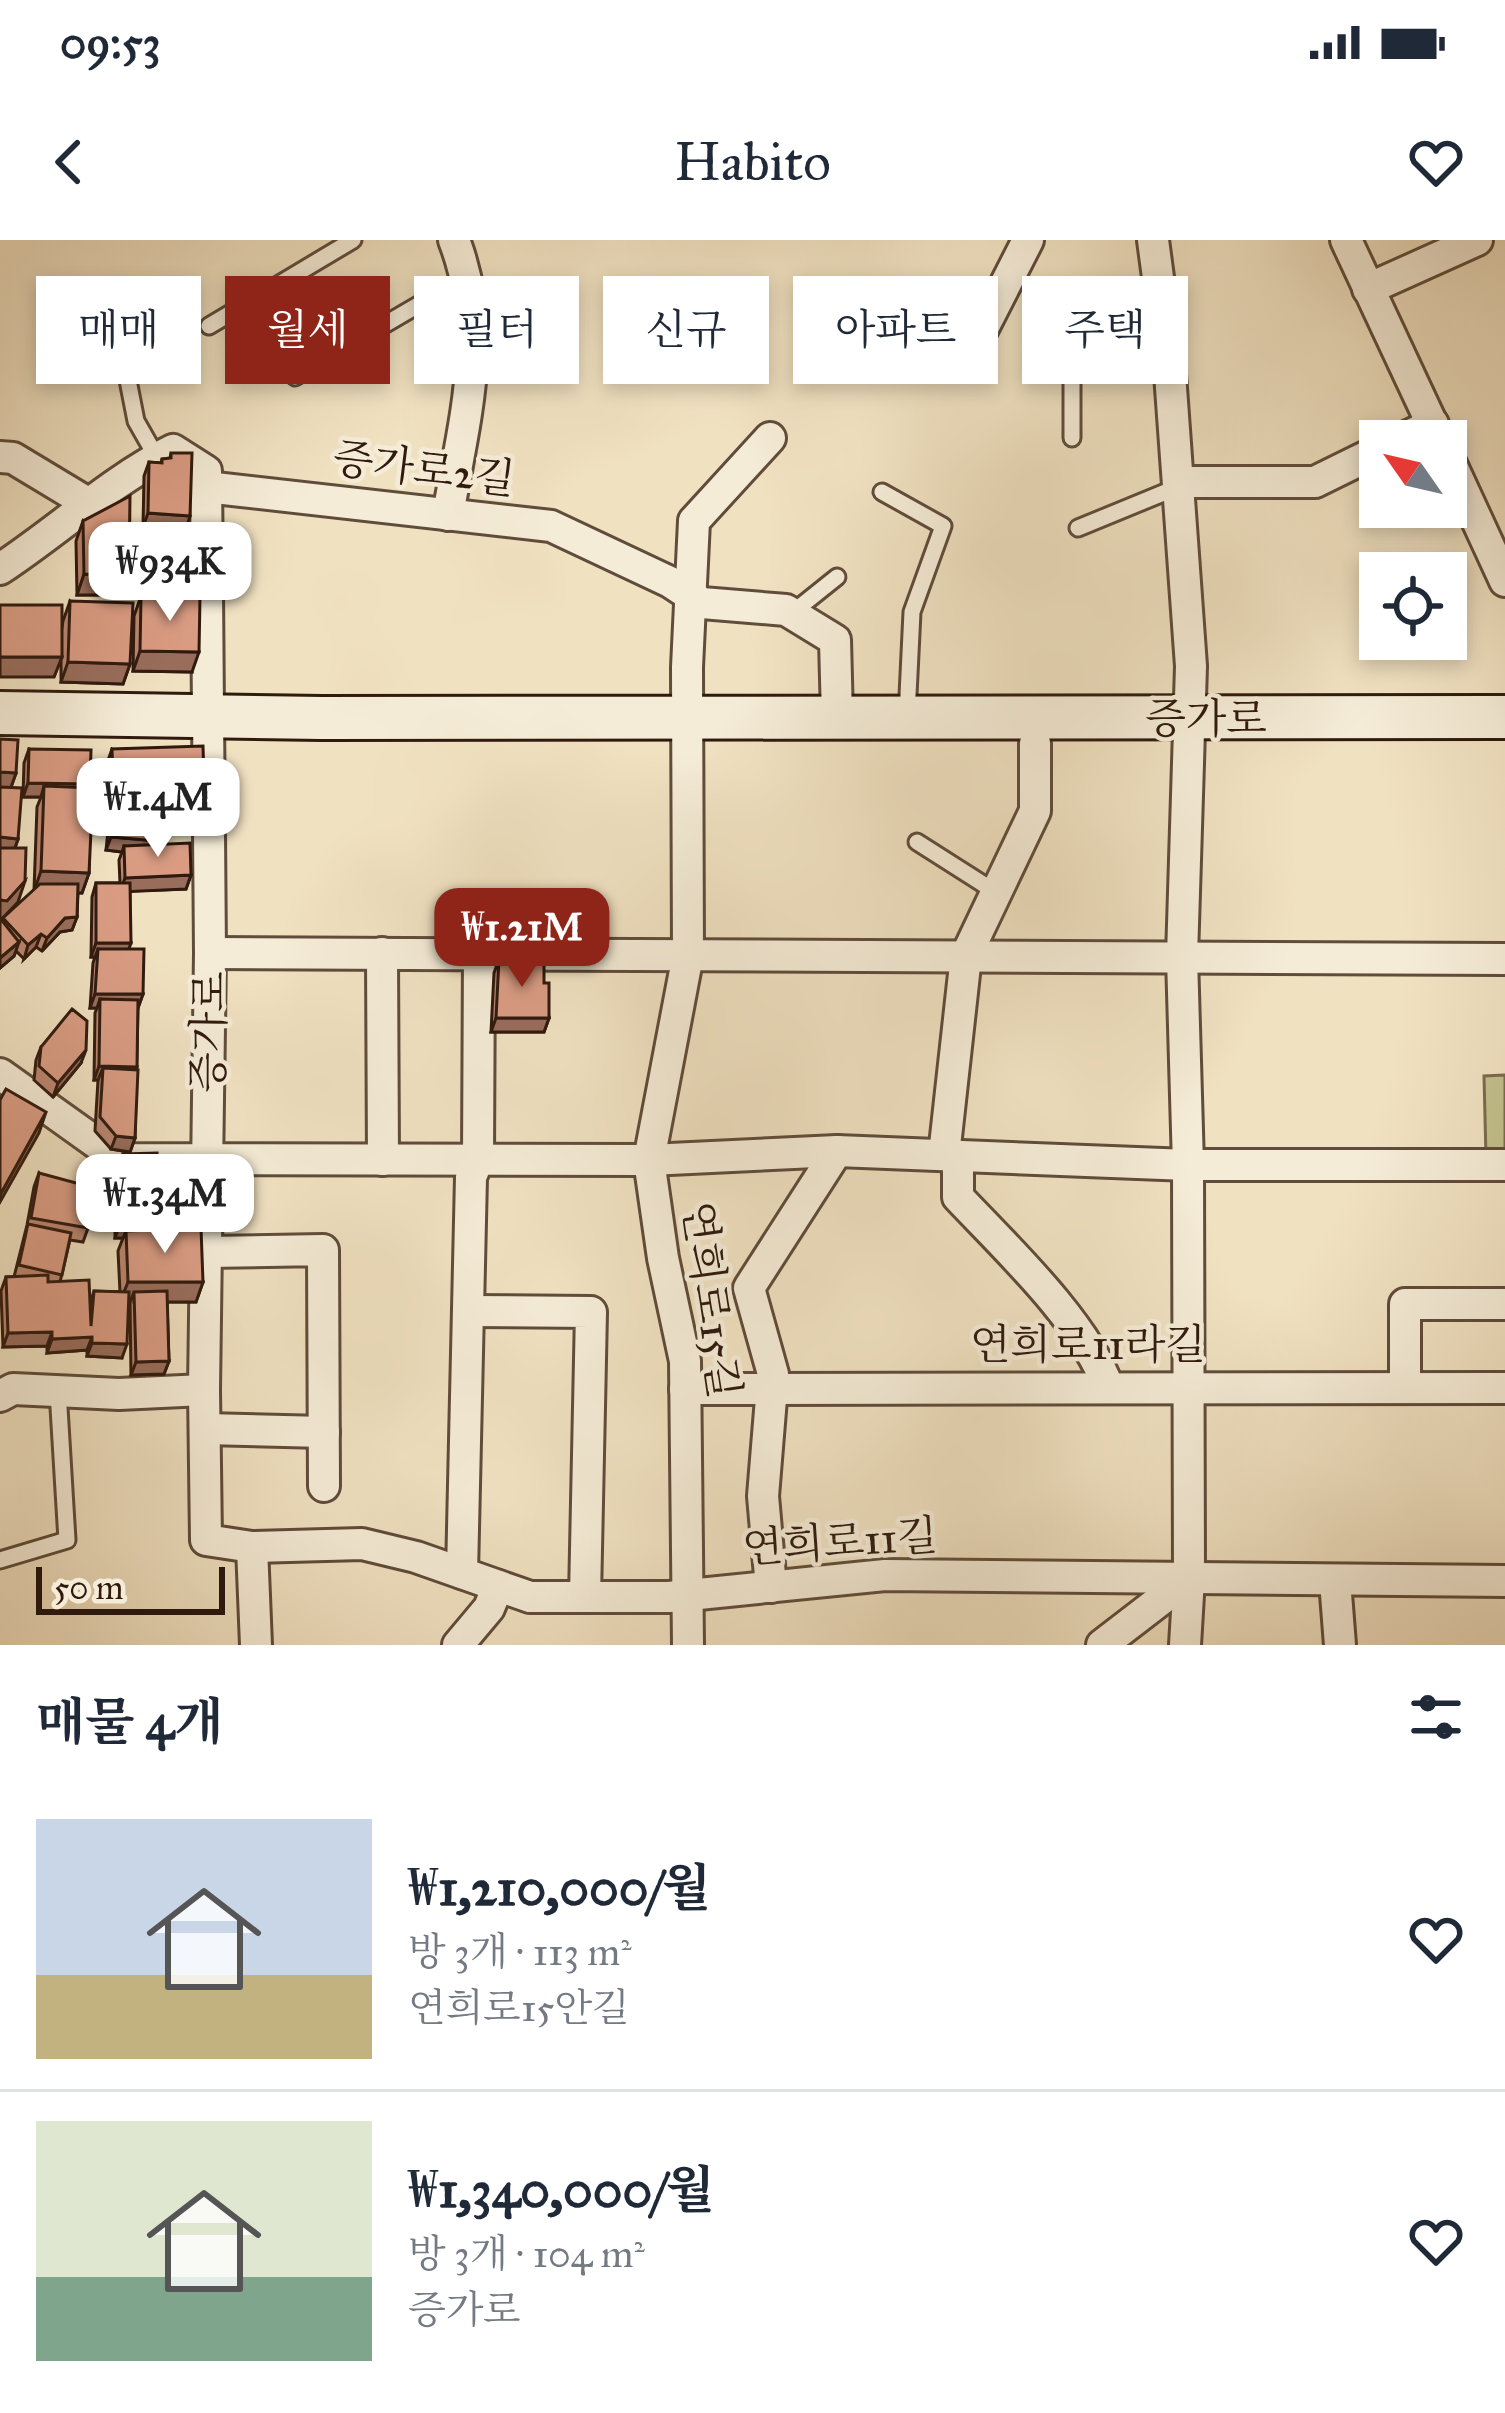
<!DOCTYPE html>
<html lang="ko">
<meta charset="utf-8">
<style>
:root{--surface:#fff;--page:#f2f2f3;--text:#1f2937;--muted:#747a83;--line:#e0e1e3;--accent:#8f2418}
body{margin:0;font-family:"IM FELL Great Primer","Noto Serif KR",serif;background:var(--page);color:var(--text);height:100vh;display:flex;flex-direction:column;font-size:45px;white-space:nowrap}
*{box-sizing:border-box;margin:0}
p{font-size:39px;color:var(--muted)}
.icon{flex:none;width:66px;height:66px;fill:none;stroke:currentColor;stroke-width:2;stroke-linecap:round;stroke-linejoin:round}
.map{position:relative;height:1405px;overflow:hidden}
.panel{display:flex;flex-direction:column;background:var(--surface);flex:1}
.panel>*{flex:none}
.hud{position:absolute;left:36px;top:36px;width:1434px;height:108px;display:flex;gap:24px}
.needle{width:78px;rotate:304deg}
.fabs{position:absolute;left:1359px;top:180px;display:grid;gap:24px}
.fabs a{display:grid;place-items:center;width:108px;height:108px;border-radius:0px;background:var(--surface);box-shadow:0 6px 18px #0003;font-size:60px}
.scale{position:absolute;left:36px;bottom:30px;width:189px;box-sizing:border-box;padding-left:12px;border:6px solid #301a0e;border-top:0;font-size:33px;line-height:42px;white-space:nowrap;color:#301a0e;-webkit-text-stroke:9px #f5ecd7;paint-order:stroke}
.price{position:absolute;translate:-50% -102px;padding:0 27px;border-radius:24px;background:#fff;color:#222;font-size:39px;line-height:78px;filter:drop-shadow(0 3px 6px #0008)}
.price::after{content:'';position:absolute;left:50%;top:72px;width:36px;height:27px;margin-left:-18px;background:inherit;clip-path:polygon(0 0,100% 0,50% 100%)}
.price.selected{background:var(--accent);color:#fff}
ul{padding:0;list-style:none}
li{display:flex;align-items:center;gap:36px;height:300px;padding:0 36px}
li+li{border-top:3px solid var(--line)}
li span{display:grid;place-items:center;flex:none;width:336px;height:240px;border-radius:0px;color:#555}
li>.icon{margin-inline-start:auto}
span .icon{width:144px;height:144px;fill:#fffc;stroke-width:1}
li b{font-size:51px}
h2{display:flex;justify-content:space-between;align-items:center;height:144px;padding:0 36px;font-size:51px}
.pill{padding:0 42px;border-radius:0px;background:var(--surface);box-shadow:0 6px 18px #0003;font-size:42px;line-height:108px}
.pill.selected{background:var(--accent);color:#fff}
.status{display:flex;justify-content:space-between;align-items:center;height:84px;padding:0 60px;background:var(--surface);direction:ltr}
.status svg{height:33px;fill:currentColor}
header{display:flex;justify-content:space-between;align-items:center;height:156px;padding:0 36px;background:var(--surface);font-size:54px;font-weight:600}
.map>svg:first-child{display:block}
.park{fill:#c2c08d;stroke:#796d4e;stroke-width:3}
.lines{fill:none;stroke-linecap:round;stroke-linejoin:round}
.lane-casing{stroke:#604c3b;stroke-width:21}
.street-casing{stroke:#604c3b;stroke-width:36}
.secondary-casing{stroke:#301a0e;stroke-width:48}
.lane{stroke:#f5ecd7;stroke-width:15}
.street{stroke:#f5ecd7;stroke-width:30}
.secondary{stroke:#f5ecd7;stroke-width:42}
.wall{fill:#bb8671;stroke:#301a0e;stroke-width:3}
.shaded-wall{fill:#986d5c;stroke:#301a0e;stroke-width:3}
.building{fill:#d99c83;stroke:#301a0e;stroke-width:3}
.labels{text-anchor:middle;dominant-baseline:central;stroke-width:9;stroke-linejoin:round;paint-order:stroke}
.street-label{font-size:42px;fill:#301a0e;stroke:#f5ecd7}
</style>
<div class="status"><b>09:53</b><svg viewBox="0 0 49 12"><path d="M0 12V9h3v3zM5 12V6h3v6zM10 12V3h3v9zM15 12V0h3v12zM26 1h20v11H26zM47 4h2v5h-2z"/></svg></div>
<header><svg class="icon" aria-label="back" viewBox="0 0 24 24"><path d="M15 5l-7 7 7 7"/></svg>Habito<svg class="icon" aria-label="heart" viewBox="0 0 24 24"><path d="M12 20l-8-8c-3-5 5-10 8-4 3-6 11-1 8 4z"/></svg></header>
<div class="map">
<svg width="1505" height="1405" viewBox="0 0 1505 1405">
<rect width="100%" height="100%" fill="#f0e1c1"/>
<filter id="stains"><feTurbulence type="fractalNoise" baseFrequency=".00167" numOctaves="4"/><feColorMatrix values="0 0 0 0 .2 0 0 0 0 .09 0 0 0 0 .02 0 0 0 .5 -.17"/></filter>
<radialGradient id="worn" r=".72"><stop offset=".6" stop-color="#630" stop-opacity="0"/><stop offset="1" stop-color="#630" stop-opacity=".3"/></radialGradient>
<!-- park -->
<polygon class="park" points="1505,835 1505,917 1486,918 1484,836"/>
<g class="lines">
<defs>
<g id="lane">
<polyline points="209,86 353,0"/>
<polyline points="1071,102 1072,128"/>
<polyline points="125,125 136,181 157,218"/>
<polyline points="295,137 466,37"/>
<polyline points="1072,198 1072,128 1169,120"/>
<polyline points="882,252 943,286 912,372 907,476"/>
<polyline points="1078,288 1178,247"/>
<polyline points="792,373 837,337"/>
<polyline points="917,602 994,651"/>
<polyline points="0,1320 67,1300 58,1151"/>
</g>
<g id="street">
<polyline points="1153,0 1169,120 1191,426 1182,717 1188,925 1189,1338 1185,1405"/>
<polyline points="1346,0 1440,201"/>
<polyline points="1368,49 1477,0"/>
<polyline points="873,65 975,104 1028,0"/>
<polyline points="1398,201 1433,184"/>
<polyline points="1446,213 1505,341"/>
<polyline points="0,217 13,218 91,265"/>
<polyline points="206,247 551,286 670,342 702,363 786,370 835,400 837,477"/>
<polyline points="1178,247 1190,242 1315,242 1380,210"/>
<path d="M 448,275 C 464,180 490,93 454,0"/>
<path d="M 0,329 C 58,291 112,240 173,210 L 206,231 L 210,713 L 204,1150 L 206,1300 L 252,1307 L 362,1304 L 416,1317 L 530,1357 L 669,1357 L 885,1335 L 1505,1341"/>
<polyline points="210,713 1505,719"/>
<polyline points="382,713 383,920"/>
<polyline points="0,834 119,919 649,920 837,911 1188,925 1505,925"/>
<polyline points="944,915 966,716 1035,571 1035,503"/>
<path d="M 958,916 L 958,957 C 1006,1008 1085,1082 1108,1147"/>
<polyline points="206,1012 323,1010 324,1246"/>
<polyline points="468,1071 591,1072 585,1357"/>
<polyline points="1405,1148 1405,1064 1505,1064"/>
<polyline points="685,1149 1505,1148"/>
<polyline points="0,1156 13,1149 119,1154 204,1150"/>
<polyline points="205,1189 324,1192"/>
<polyline points="252,1307 256,1405"/>
<polyline points="462,1333 471,937 478,920 479,714"/>
<polyline points="1335,1341 1340,1405"/>
<polyline points="771,1347 763,1256 773,1134 749,1048 837,911"/>
<polyline points="458,1405 489,1368 498,1346"/>
<polyline points="688,1405 685,1121 663,1018 649,920 688,715 687,427 694,281 770,198"/>
<polyline points="1102,1405 1189,1338"/>
</g>
<polyline id="secondary" points="0,473 322,478 1505,477"/>
</defs>
<!-- lane casing -->
<use href="#lane" class="lane-casing"/>
<!-- street casing -->
<use href="#street" class="street-casing"/>
<!-- secondary casing -->
<use href="#secondary" class="secondary-casing"/>
<!-- lane -->
<use href="#lane" class="lane"/>
<!-- street -->
<use href="#street" class="street"/>
<!-- secondary -->
<use href="#secondary" class="secondary"/>
</g>
<!-- wall -->
<g class="wall">
<polygon points="171,213 186,290 143,287 144,236 149,222 161,223 162,219 170,218"/>
<polygon points="83,281 129,335 122,355 77,355 76,301"/>
<polygon points="146,294 194,355 174,356 192,432 133,431 134,376 141,356 144,356 141,308"/>
<polygon points="70,361 130,424 123,444 61,442 61,418 54,437 63,381"/>
<polygon points="0,499 16,533 11,547 18,599 15,608 18,662 1,680 2,681 34,650 37,567 41,557 23,557 24,523 29,509 90,544 89,633 82,653 78,653 77,677 72,690 60,692 42,711 36,707 24,719 16,711 14,716 0,728"/>
<polygon points="112,509 196,561 161,562 156,605 191,635 186,649 130,651 129,709 143,754 138,768 135,898 130,912 111,909 95,891 98,840 94,840 95,773 97,768 90,768 93,723 95,717 91,717 92,657 96,643 120,643 119,620 122,612 106,610 111,563 106,563 105,529"/>
<polygon points="499,719 544,743 549,778 544,792 491,792 494,733"/>
<polygon points="41,807 81,823 53,857 34,840 36,820"/>
<polygon points="123,914 157,925 177,976 172,990 203,1042 196,1062 167,1062 169,1121 164,1134 131,1135 130,1062 129,1062 122,1118 87,1116 87,1110 47,1113 47,1106 3,1107 1,1051 6,1037 14,1037 27,985 34,947 39,933 88,988 83,1002 70,1000 60,1042 90,1063 94,1051 120,1052 118,1011 123,998 115,998 115,934"/>
</g>
<!-- shaded-wall -->
<g class="shaded-wall">
<polygon points="148,273 190,276 186,290 143,287"/>
<polygon points="84,334 129,335 122,355 77,355"/>
<polygon points="199,342 194,355 144,358 149,345"/>
<polygon points="140,411 199,412 192,432 133,431"/>
<polygon points="0,417 62,417 54,437 0,437"/>
<polygon points="68,422 130,424 123,444 61,442"/>
<polygon points="0,532 16,533 9,553 0,552"/>
<polygon points="204,540 196,561 114,563 115,553 111,563 106,563 113,543"/>
<polygon points="28,543 90,544 85,557 44,546 41,557 23,557"/>
<polygon points="0,597 18,599 11,619 0,618"/>
<polygon points="111,597 158,601 153,614 124,606 122,612 106,610"/>
<polygon points="41,631 89,633 82,653 34,651"/>
<polygon points="191,635 186,649 120,652 125,638"/>
<polygon points="25,641 18,662 0,681 0,660"/>
<polygon points="77,677 72,690 60,692 42,711 47,698 65,678"/>
<polygon points="41,694 36,707 24,719 28,705"/>
<polygon points="19,702 14,716 0,728 0,718"/>
<polygon points="96,703 131,703 126,717 98,709 95,717 91,717"/>
<polygon points="95,754 143,754 138,768 100,759 97,768 90,768"/>
<polygon points="496,778 549,778 544,792 491,792"/>
<polygon points="86,810 81,823 53,857 58,843"/>
<polygon points="99,826 137,827 132,840 103,828 98,840 94,840"/>
<polygon points="46,872 39,893 0,962 0,955"/>
<polygon points="116,896 135,898 130,912 111,909"/>
<polygon points="177,976 170,996 126,991 123,998 115,998 122,978"/>
<polygon points="128,1042 203,1042 196,1062 134,1062 134,1052 130,1062 120,1062"/>
<polygon points="52,1092 47,1106 3,1107 8,1093"/>
<polygon points="92,1097 87,1110 47,1113 52,1099"/>
<polygon points="92,1103 127,1104 122,1118 87,1116"/>
<polygon points="169,1121 164,1134 131,1135 136,1122"/>
</g>
<!-- building -->
<g class="building">
<polygon points="171,213 192,213 190,276 148,273 149,222 162,223 162,219 171,218"/>
<polygon points="130,256 129,335 84,334 83,281"/>
<polygon points="197,291 199,342 149,345 146,294"/>
<polygon points="141,356 200,357 199,412 140,411"/>
<polygon points="70,361 133,363 130,424 68,422"/>
<rect x="0" y="365" width="62" height="52"/>
<polygon points="0,499 18,500 16,533 0,532"/>
<polygon points="203,506 204,540 113,543 112,509"/>
<polygon points="29,509 91,510 90,544 28,543"/>
<polygon points="44,546 93,548 89,633 41,631"/>
<polygon points="0,547 22,548 18,599 0,597"/>
<polygon points="115,553 162,557 158,601 111,597"/>
<polygon points="190,603 191,635 125,638 124,606"/>
<polygon points="0,608 26,608 25,641 7,661 0,660"/>
<polygon points="96,643 130,643 131,703 96,703"/>
<polygon points="40,644 78,644 77,677 65,678 47,698 41,694 28,705 3,678"/>
<polygon points="0,678 19,702 0,718"/>
<polygon points="98,709 144,709 143,754 95,754"/>
<polygon points="499,719 544,719 544,743 549,743 549,778 496,778"/>
<polygon points="100,759 138,760 137,827 99,826"/>
<polygon points="72,769 87,781 86,810 58,843 39,826 41,807"/>
<polygon points="103,828 138,830 135,898 116,896 100,877"/>
<polygon points="6,849 46,872 0,955 0,860"/>
<polygon points="157,913 157,925 166,925 167,954 177,954 177,976 122,978 123,914"/>
<polygon points="39,933 95,948 88,988 31,978"/>
<polygon points="28,984 71,993 62,1035 19,1025"/>
<polygon points="201,988 203,1042 128,1042 126,991"/>
<polygon points="48,1035 48,1042 89,1040 91,1086 94,1051 129,1052 127,1104 92,1103 92,1097 52,1099 52,1092 8,1093 6,1037"/>
<polygon points="167,1051 169,1121 136,1122 134,1052"/>
</g>
<g class="labels">
<!-- street labels -->
<g class="street-label">
<text transform="translate(424 229) rotate(7)">증가로2길</text>
<text x="1206" y="479">증가로</text>
<text transform="translate(209 792) rotate(-89)">증가로</text>
<text transform="translate(711 1060) rotate(82)">연희로15길</text>
<text x="1088" y="1105">연희로11라길</text>
<text transform="translate(840 1302) rotate(-4)">연희로11길</text>
</g>
</g>
<rect width="100%" height="100%" filter="url(#stains)"/>
<rect width="100%" height="100%" fill="url(#worn)"/>
</svg>
<div class="fabs">
<a><svg class="needle" viewBox="-14 -14 28 28"><path d="M0-13l5 13h-10z" fill="#e53935"/><path d="M0 13l5-13h-10z" fill="#747a83"/></svg></a>
<a><svg class="icon" aria-label="locate" viewBox="0 0 24 24"><circle cx="12" cy="12" r="6"/><path d="M12 2v4M12 18v4M2 12h4M18 12h4"/></svg></a>
</div>
<div class="scale">50 m</div>
<b class="price" style="left:170px;top:384px">₩934K</b>
<b class="price" style="left:158px;top:620px">₩1.4M</b>
<b class="price selected" style="left:522px;top:750px">₩1.21M</b>
<b class="price" style="left:165px;top:1016px">₩1.34M</b>
<div class="hud">
<a class="pill">매매</a>
<a class="pill selected">월세</a>
<a class="pill">필터</a>
<a class="pill">신규</a>
<a class="pill">아파트</a>
<a class="pill">주택</a>
</div>
</div>
<section class="panel">
<h2>매물 4개<svg class="icon" aria-label="filters" viewBox="0 0 24 24"><path d="M4 7h16M4 17h16"/><circle cx="9" cy="7" r="2"/><circle cx="15" cy="17" r="2"/></svg></h2>
<ul>
<li><span style="background:linear-gradient(#c9d6e8 65%,#c2b280 0)"><svg class="icon" aria-label="home" viewBox="0 0 24 24"><path d="M3 11l9-7 9 7M6 9v11h12V9"/></svg></span><div><b>₩1,210,000/월</b><p>방 3개 · 113 m²</p><p>연희로15안길</p></div><svg class="icon" aria-label="heart" viewBox="0 0 24 24"><path d="M12 20l-8-8c-3-5 5-10 8-4 3-6 11-1 8 4z"/></svg></li>
<li><span style="background:linear-gradient(#dfe7d0 65%,#7fa58c 0)"><svg class="icon" aria-label="home" viewBox="0 0 24 24"><path d="M3 11l9-7 9 7M6 9v11h12V9"/></svg></span><div><b>₩1,340,000/월</b><p>방 3개 · 104 m²</p><p>증가로</p></div><svg class="icon" aria-label="heart" viewBox="0 0 24 24"><path d="M12 20l-8-8c-3-5 5-10 8-4 3-6 11-1 8 4z"/></svg></li>
</ul>
</section>
